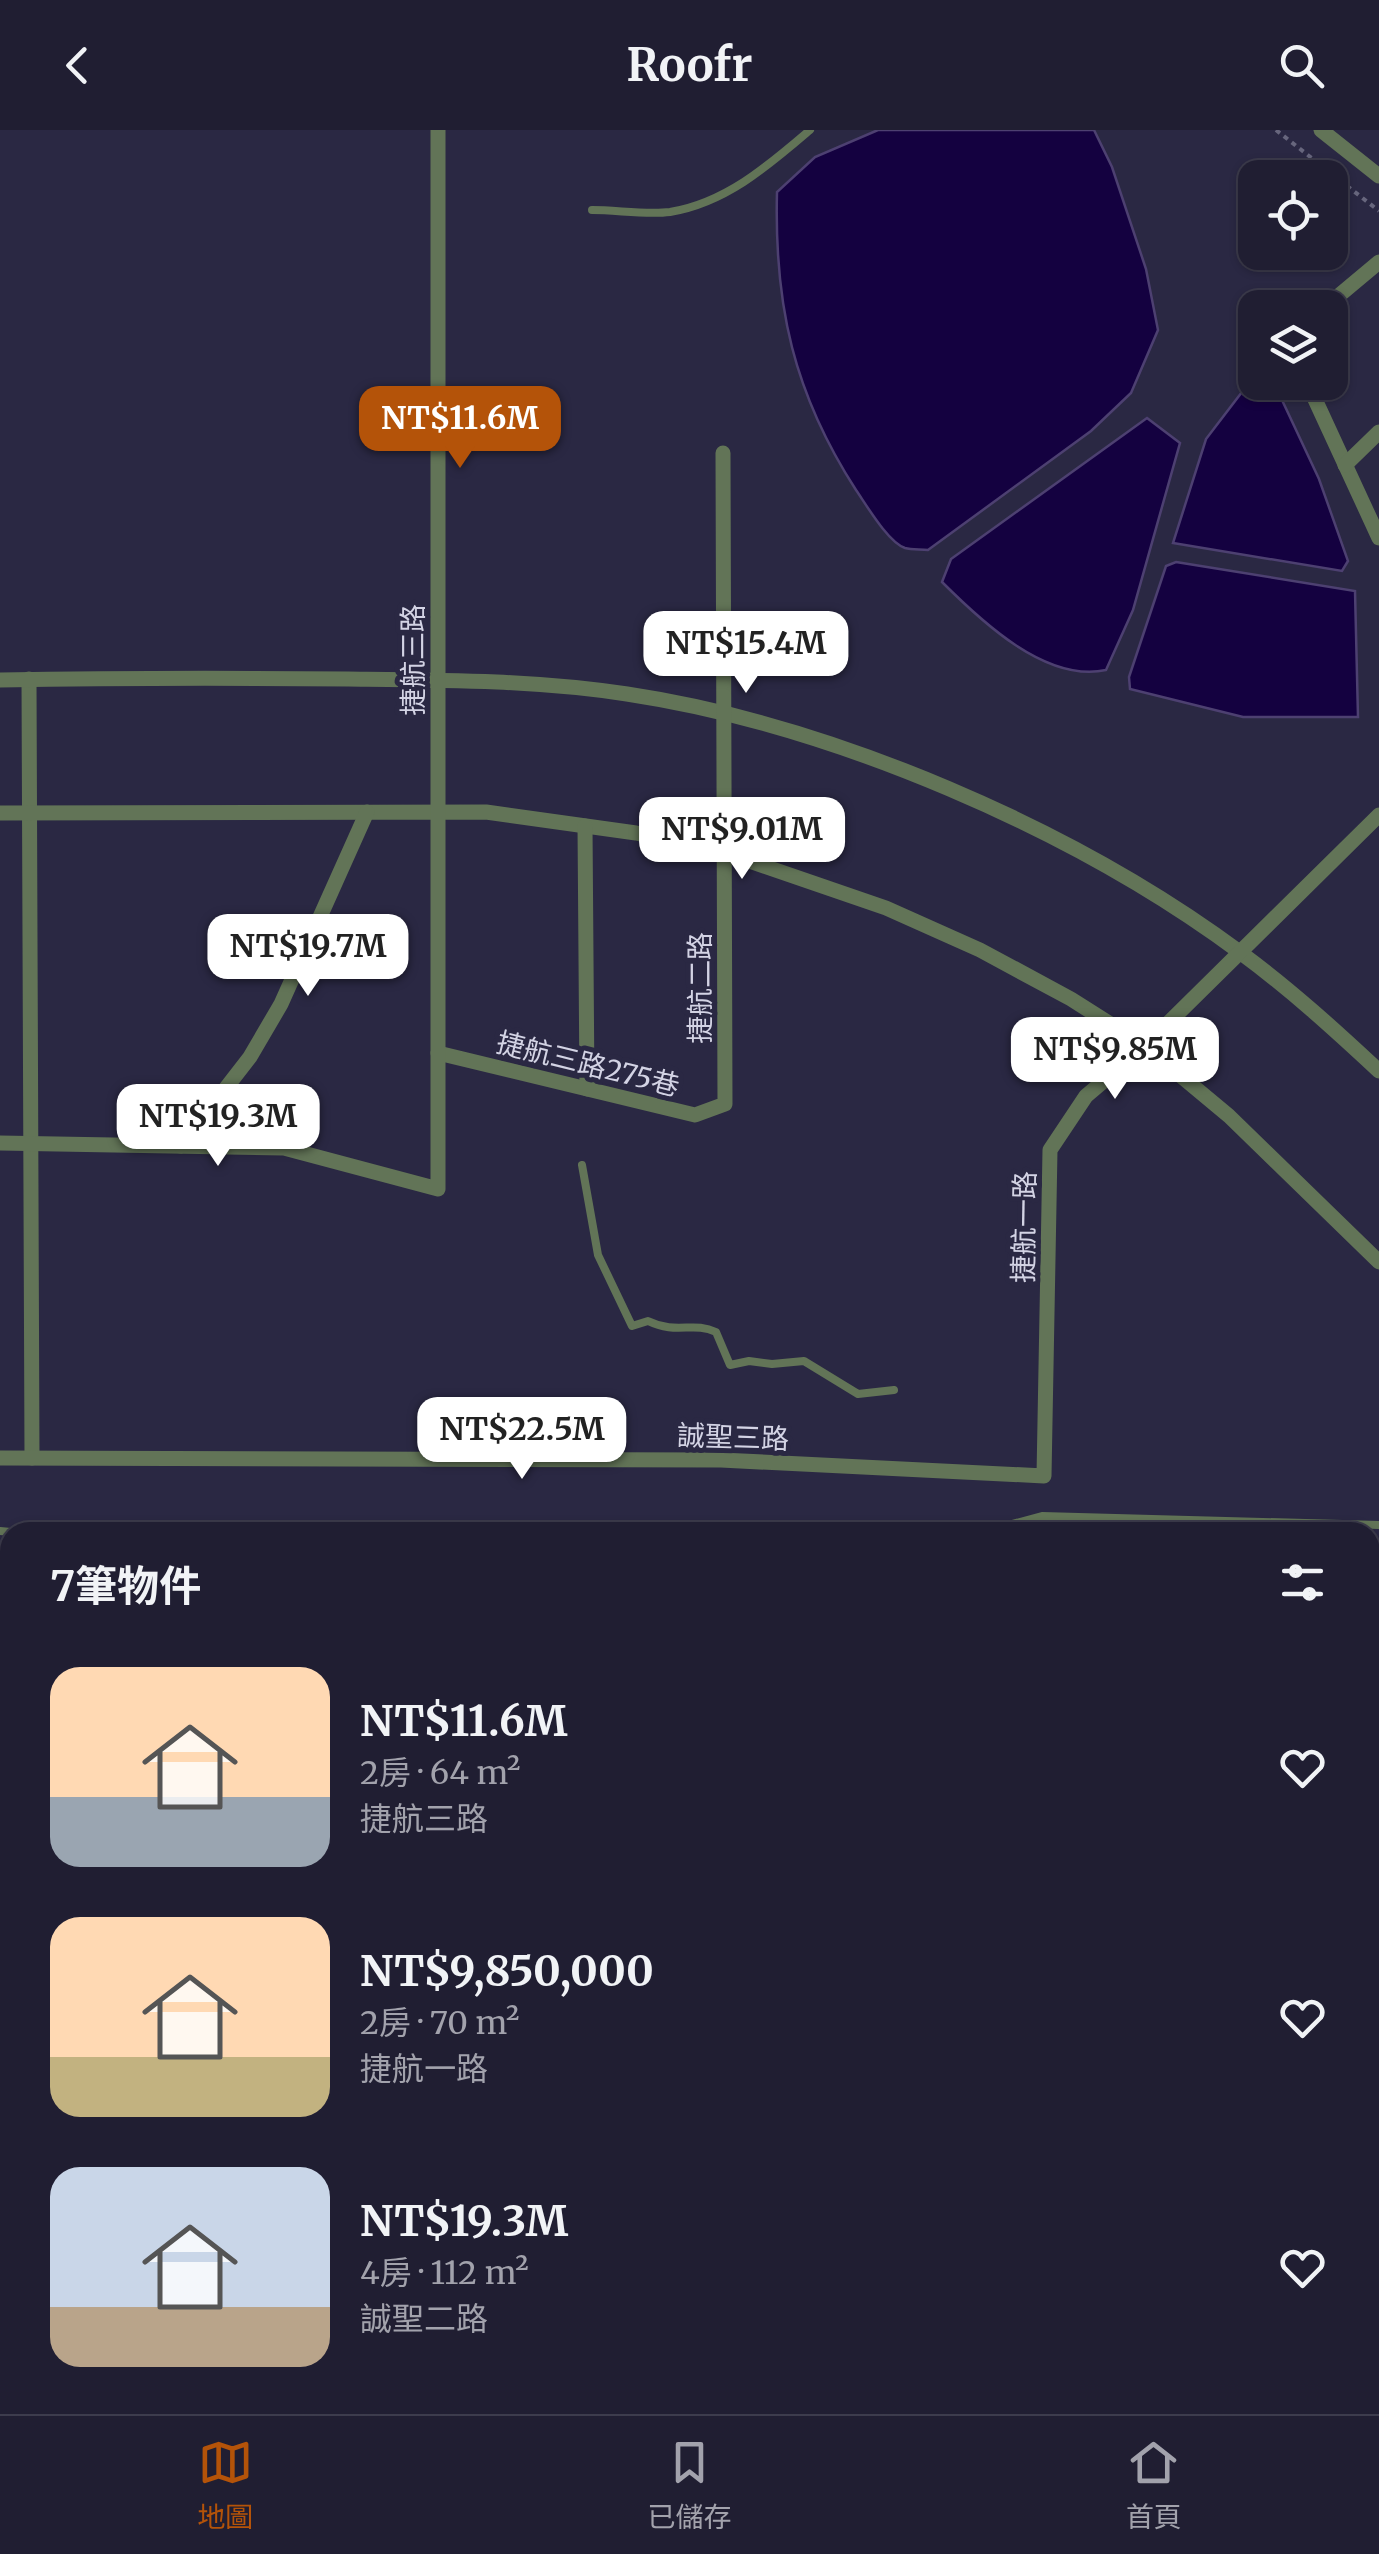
<!DOCTYPE html>
<html lang="zh-TW">
<meta charset="utf-8">
<style>
:root{--surface:#201e32;--page:#28273a;--text:#f1f3f6;--muted:#a2a2ac;--line:#3d3c4d;--accent:#b45309}
body{margin:0;font-family:Merriweather,"Noto Sans TC",serif;background:var(--page);color:var(--text);height:100vh;display:flex;flex-direction:column;font-size:38px;white-space:nowrap}
*{box-sizing:border-box;margin:0}
p{font-size:32px;color:var(--muted)}
.icon{flex:none;width:55px;height:55px;fill:none;stroke:currentColor;stroke-width:2;stroke-linecap:round;stroke-linejoin:round}
.map{position:relative;flex:1;overflow:hidden}
.sheet{position:absolute;left:0px;top:1392px;width:1380px;height:892px;display:flex;flex-direction:column;background:var(--surface);border-radius:30px 30px 0 0;box-shadow:0 2px 8px #0004,0 0 0 2px var(--line)}
.sheet>*{flex:none}
.tools{position:absolute;left:1238px;top:30px;display:grid;gap:20px}
.tools a{display:grid;place-items:center;width:110px;height:110px;border-radius:20px;background:var(--surface);box-shadow:0 2px 8px #0004,0 0 0 2px var(--line);font-size:50px}
.price{position:absolute;translate:-50% -85px;padding:0 22px;border-radius:20px;background:#fff;color:#222;font-size:32px;line-height:65px;filter:drop-shadow(0 2px 5px #0008)}
.price::after{content:'';position:absolute;left:50%;top:60px;width:30px;height:22px;margin-left:-15px;background:inherit;clip-path:polygon(0 0,100% 0,50% 100%)}
.price.selected{background:var(--accent);color:#fff}
ul{padding:0;list-style:none}
li{display:flex;align-items:center;gap:30px;height:250px;padding:0 50px}
li span{display:grid;place-items:center;flex:none;width:280px;height:200px;border-radius:30px;color:#555}
li>.icon{margin-inline-start:auto}
span .icon{width:120px;height:120px;fill:#fffc;stroke-width:1}
li b{font-size:42px}
h2{display:flex;justify-content:space-between;align-items:center;height:120px;padding:0 50px;font-size:42px}
header{display:flex;justify-content:space-between;align-items:center;height:130px;padding:0 50px;background:var(--surface);font-size:45px;font-weight:700}
.menu{display:flex;justify-content:space-around;align-items:center;height:140px;border-top:2px solid var(--line);background:var(--surface);font-size:28px;color:var(--muted)}
.menu a{display:grid;justify-items:center;gap:5px}
.menu .selected{color:var(--accent)}
.map>svg:first-child{display:block}
.forest{fill:#5e579b}
.water{fill:#140140;stroke:#4d4071;stroke-width:2.5}
.lines{fill:none;stroke-linecap:round;stroke-linejoin:round}
.path{stroke:#67667d;stroke-width:4;stroke-dasharray:5 5;stroke-linecap:butt}
.lane{stroke:#627457;stroke-width:8}
.street{stroke:#627457;stroke-width:15}
.rail{stroke:#c0c0d2;stroke-width:5;stroke-dasharray:5 10;stroke-linecap:butt}
.labels{text-anchor:middle;dominant-baseline:central;stroke-width:10;stroke-linejoin:round;paint-order:stroke}
.street-label{font-size:28px;fill:#d3d3e4;stroke:#2a2843}
</style>
<header><svg class="icon" aria-label="back" viewBox="0 0 24 24"><path d="M15 5l-7 7 7 7"/></svg>Roofr<svg class="icon" aria-label="search" viewBox="0 0 24 24"><circle cx="10" cy="10" r="6"/><path d="M15 15l6 6"/></svg></header>
<div class="map">
<svg width="1379" height="2284" viewBox="0 0 1379 2284">
<rect width="100%" height="100%" fill="#2a2843"/>
<!-- forest -->
<polygon class="forest" points="1370,1723 1377,1724 1379,1934 1370,1972"/>
<!-- water -->
<g class="water">
<path d="M 878,0 L 1094,0 L 1112,37 L 1146,139 L 1158,200 L 1131,263 L 1091,301 L 928,420 C 921,419 912,420 905,418 C 888,412 867,376 856,360 C 794,264 774,176 777,62 L 815,27 Z"/>
<polygon points="1255,245 1255,252 1274,253 1319,349 1348,431 1342,441 1173,413 1206,309"/>
<path d="M 1147,288 L 1180,313 L 1133,480 L 1106,540 C 1046,553 981,491 942,452 L 951,429 Z"/>
<polygon points="1176,432 1355,461 1358,587 1243,587 1130,559 1129,547 1166,436"/>
<polygon points="0,2256 10,2257 10,2275 153,2275 160,2284 0,2284"/>
</g>
<g class="lines">
<!-- path -->
<g class="path">
<polyline points="1276,0 1379,81"/>
<polyline points="1302,2282 1317,2275"/>
</g>
<!-- lane -->
<g class="lane">
<path d="M 592,80 C 617,80 646,85 670,82 C 726,73 769,35 810,0"/>
<path d="M 582,1035 L 598,1125 L 632,1196 L 648,1191 C 677,1205 693,1191 716,1202 L 730,1235 L 749,1231 L 772,1234 L 804,1231 L 858,1264 L 894,1260"/>
<polyline points="0,1401 11,1402"/>
<polyline points="983,1402 1042,1386 1379,1395"/>
<polyline points="1370,1437 1379,1437"/>
<polyline points="0,1448 10,1449"/>
<polyline points="0,1592 10,1596"/>
<polyline points="0,1920 10,1924"/>
<polyline points="1370,2152 1379,2143"/>
<polyline points="0,2245 10,2246"/>
<polyline points="212,2275 232,2280 361,2275"/>
<polyline points="456,2284 456,2275"/>
</g>
<!-- street -->
<g class="street">
<polyline points="1321,0 1379,46"/>
<polyline points="1324,178 1379,132"/>
<polyline points="1307,252 1379,408"/>
<polyline points="1345,335 1379,302"/>
<polyline points="29,549 32,1328"/>
<path d="M 0,550 C 116,548 232,548 348,549 C 441,550 534,550 627,564 C 833,595 1074,699 1241,823 C 1290,859 1335,900 1379,941"/>
<polyline points="0,683 486,682 636,703 726,723 886,778 980,820 1071,869 1145,916 1229,986 1379,1132"/>
<polyline points="585,696 587,959"/>
<polyline points="438,923 695,985 725,974 723,323"/>
<polyline points="0,1013 284,1018 438,1059 438,0"/>
<polyline points="181,1016 250,927 281,874 367,682"/>
<polyline points="0,1328 721,1330 1044,1346 1050,1020 1086,966 1145,916 1379,685"/>
<polyline points="1370,2230 1379,2222"/>
<polyline points="1174,2284 1279,2279 1288,2275"/>
</g>
<!-- rail -->
<g class="rail">
<polyline points="0,1533 10,1534"/>
<polyline points="1370,1638 1379,1638"/>
</g>
</g>
<g class="labels">
<!-- street labels -->
<g class="street-label">
<text transform="translate(413 530) rotate(-90)">捷航三路</text>
<text transform="translate(700 858) rotate(-90)">捷航二路</text>
<text transform="translate(588 934) rotate(14)">捷航三路275巷</text>
<text transform="translate(1024 1097) rotate(-89)">捷航一路</text>
<text transform="translate(733 1307) rotate(2)">誠聖三路</text>
</g>
</g>
</svg>
<div class="tools">
<a><svg class="icon" aria-label="locate" viewBox="0 0 24 24"><circle cx="12" cy="12" r="6"/><path d="M12 2v4M12 18v4M2 12h4M18 12h4"/></svg></a>
<a><svg class="icon" aria-label="layers" viewBox="0 0 24 24"><path d="M12 4l9 5-9 5-9-5zM3 14l9 5 9-5"/></svg></a>
</div>
<b class="price selected" style="left:460px;top:341px">NT$11.6M</b>
<b class="price" style="left:746px;top:566px">NT$15.4M</b>
<b class="price" style="left:742px;top:752px">NT$9.01M</b>
<b class="price" style="left:308px;top:869px">NT$19.7M</b>
<b class="price" style="left:1115px;top:972px">NT$9.85M</b>
<b class="price" style="left:218px;top:1039px">NT$19.3M</b>
<b class="price" style="left:522px;top:1352px">NT$22.5M</b>
<section class="sheet">
<h2>7筆物件<svg class="icon" aria-label="filters" viewBox="0 0 24 24"><path d="M4 7h16M4 17h16"/><circle cx="9" cy="7" r="2"/><circle cx="15" cy="17" r="2"/></svg></h2>
<ul>
<li><span style="background:linear-gradient(#ffd9b3 65%,#9aa5b1 0)"><svg class="icon" aria-label="home" viewBox="0 0 24 24"><path d="M3 11l9-7 9 7M6 9v11h12V9"/></svg></span><div><b>NT$11.6M</b><p>2房 · 64 m²</p><p>捷航三路</p></div><svg class="icon" aria-label="heart" viewBox="0 0 24 24"><path d="M12 20l-8-8c-3-5 5-10 8-4 3-6 11-1 8 4z"/></svg></li>
<li><span style="background:linear-gradient(#ffd9b3 70%,#c2b280 0)"><svg class="icon" aria-label="home" viewBox="0 0 24 24"><path d="M3 11l9-7 9 7M6 9v11h12V9"/></svg></span><div><b>NT$9,850,000</b><p>2房 · 70 m²</p><p>捷航一路</p></div><svg class="icon" aria-label="heart" viewBox="0 0 24 24"><path d="M12 20l-8-8c-3-5 5-10 8-4 3-6 11-1 8 4z"/></svg></li>
<li><span style="background:linear-gradient(#c9d6e8 70%,#b9a48a 0)"><svg class="icon" aria-label="home" viewBox="0 0 24 24"><path d="M3 11l9-7 9 7M6 9v11h12V9"/></svg></span><div><b>NT$19.3M</b><p>4房 · 112 m²</p><p>誠聖二路</p></div><svg class="icon" aria-label="heart" viewBox="0 0 24 24"><path d="M12 20l-8-8c-3-5 5-10 8-4 3-6 11-1 8 4z"/></svg></li>
</ul>
</section>
</div>
<nav class="menu">
<a class="selected"><svg class="icon" aria-label="map" viewBox="0 0 24 24"><path d="M3 6l6-2 6 2 6-2v14l-6 2-6-2-6 2zM9 4v14M15 6v14"/></svg>地圖</a>
<a><svg class="icon" aria-label="saved" viewBox="0 0 24 24"><path d="M7 4h10v16l-5-4-5 4z"/></svg>已儲存</a>
<a><svg class="icon" aria-label="home" viewBox="0 0 24 24"><path d="M3 11l9-7 9 7M6 9v11h12V9"/></svg>首頁</a>
</nav>
